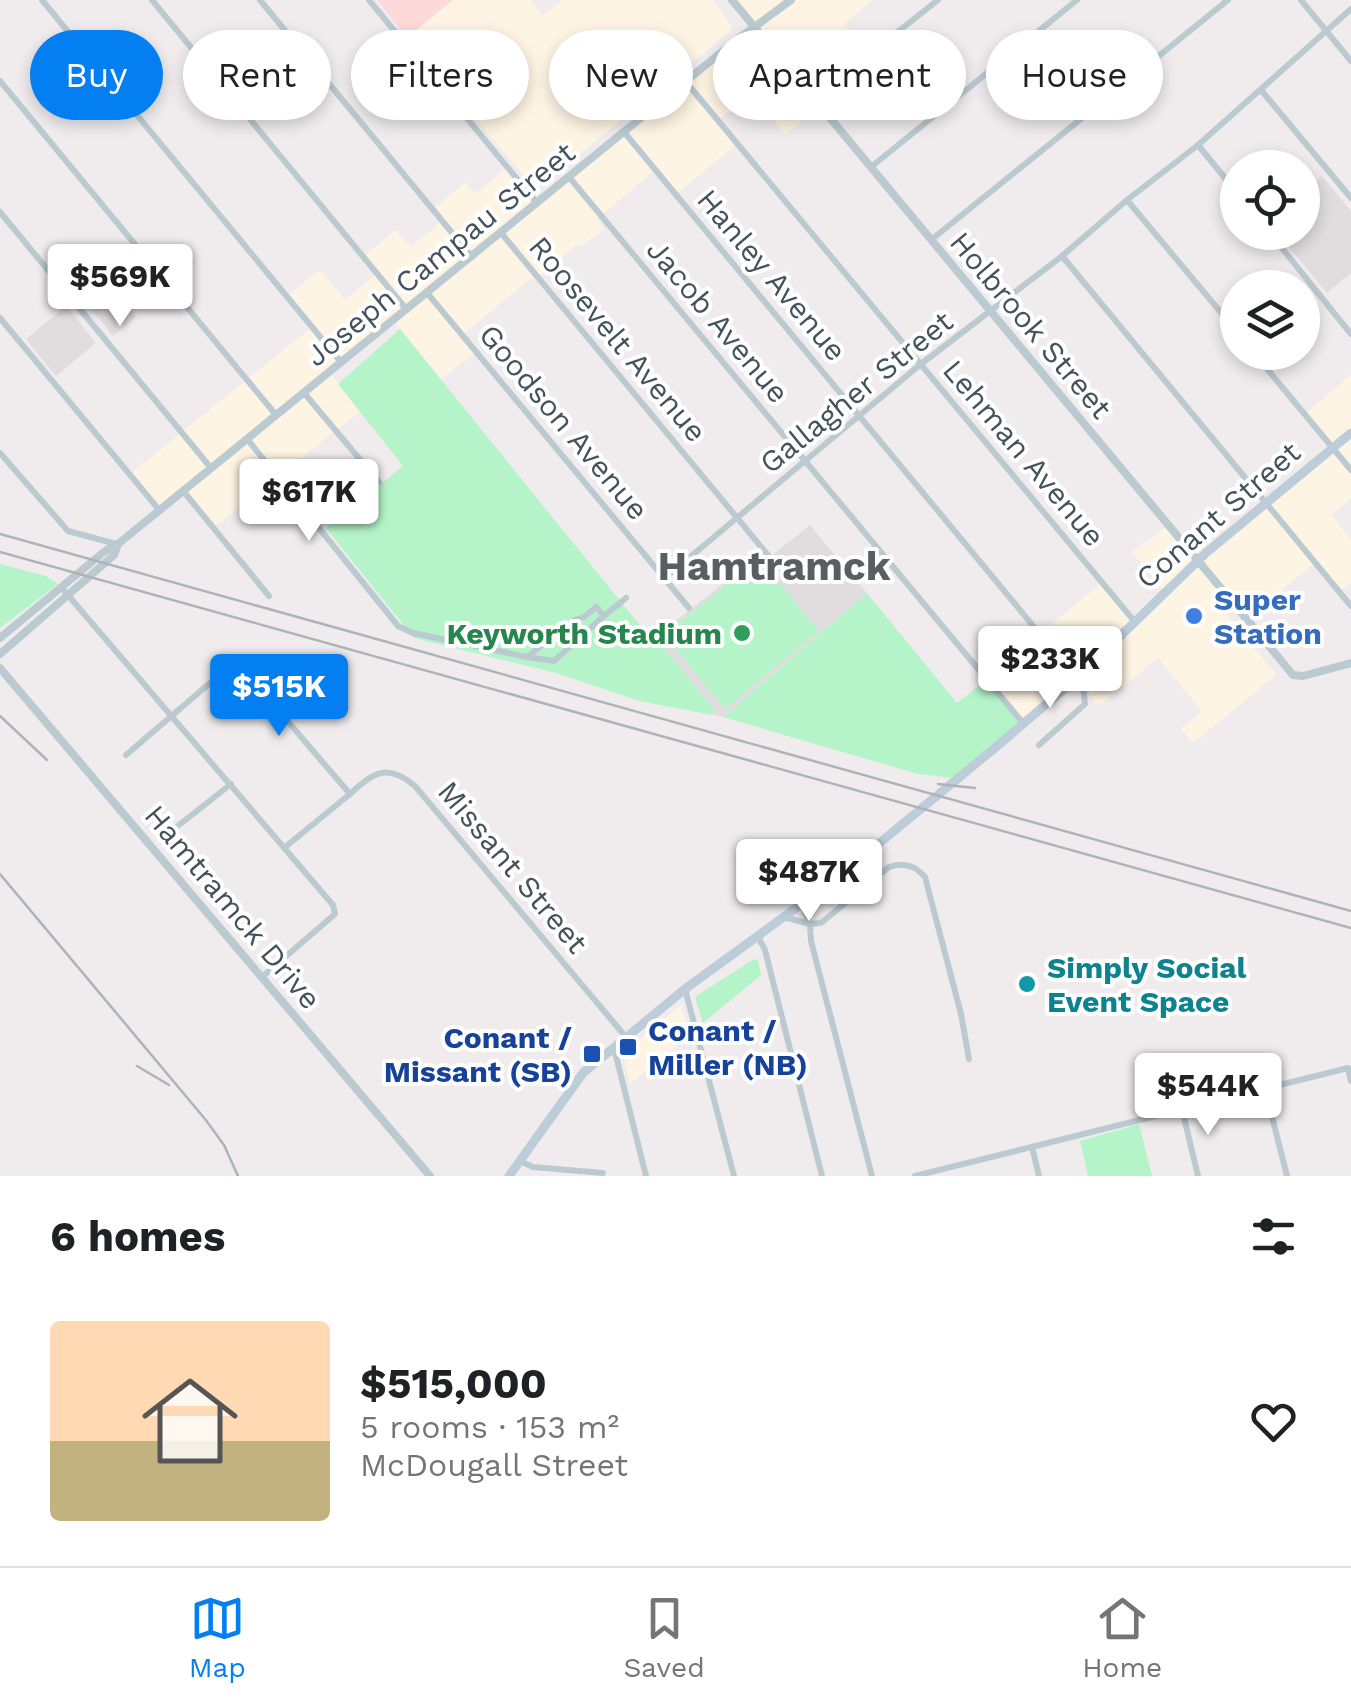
<!DOCTYPE html>
<meta charset="utf-8">
<style>
:root{--surface:#fff;--page:#f6f6f6;--text:#202124;--muted:#757577;--line:#e0e0e0;--accent:#047ff2}
body{margin:0;font-family:"Work Sans",sans-serif;background:var(--page);color:var(--text);height:100vh;display:flex;flex-direction:column;font-size:38px;white-space:nowrap}
*{box-sizing:border-box;margin:0}
p{font-size:32px;color:var(--muted)}
.icon{flex:none;width:55px;height:55px;fill:none;stroke:currentColor;stroke-width:2;stroke-linecap:round;stroke-linejoin:round}
.map{position:relative;height:1176px;overflow:hidden}
.details{display:flex;flex-direction:column;background:var(--surface);flex:1}
.details>*{flex:none}
.hud{position:absolute;left:30px;top:30px;width:1292px;height:90px;display:flex;gap:20px}
.fabs{position:absolute;left:1220px;top:150px;display:grid;gap:20px}
.fabs a{display:grid;place-items:center;width:100px;height:100px;border-radius:50%;background:var(--surface);box-shadow:0 5px 15px #0003;font-size:50px}
.price{position:absolute;translate:-50% -85px;padding:0 22px;border-radius:10px;background:#fff;color:#222;font-size:32px;line-height:65px;filter:drop-shadow(0 2px 5px #0008)}
.price::after{content:'';position:absolute;left:50%;top:60px;width:30px;height:22px;margin-left:-15px;background:inherit;clip-path:polygon(0 0,100% 0,50% 100%)}
.price.selected{background:var(--accent);color:#fff}
ul{padding:0;list-style:none}
li{display:flex;align-items:center;gap:30px;height:250px;padding:0 50px}
li span{display:grid;place-items:center;flex:none;width:280px;height:200px;border-radius:10px;color:#555}
li>.icon{margin-inline-start:auto}
span .icon{width:120px;height:120px;fill:#fffc;stroke-width:1}
li b{font-size:42px}
h2{display:flex;justify-content:space-between;align-items:center;height:120px;padding:0 50px;font-size:42px}
.pill{padding:0 35px;border-radius:45px;background:var(--surface);box-shadow:0 5px 15px #0003;font-size:35px;line-height:90px}
.pill.selected{background:var(--accent);color:#fff}
.menu{display:flex;justify-content:space-around;align-items:center;height:140px;border-top:2px solid var(--line);background:var(--surface);font-size:28px;color:var(--muted)}
.menu a{display:grid;justify-items:center;gap:5px}
.menu .selected{color:var(--accent)}
.map>svg:first-child{display:block}
.commercial{fill:#fef4e3}
.education{fill:#e1dddf}
.medical{fill:#fed9d9}
.green{fill:#b5f4c8}
.lines{fill:none;stroke-linecap:round;stroke-linejoin:round}
.minor{stroke:#bbc9d1;stroke-width:6}
.tertiary{stroke:#bbc9d1;stroke-width:8}
.secondary{stroke:#bdccd9;stroke-width:9}
.rail{stroke:#aeb3b8;stroke-width:2.5}
.shop-dot{fill:#3f7fe0;stroke:#fff;stroke-width:4}
.leisure-dot{fill:#2e9e5b;stroke:#fff;stroke-width:4}
.culture-dot{fill:#0f9aa8;stroke:#fff;stroke-width:4}
.transit-dot{fill:#1a4fb4;stroke:#fff;stroke-width:4}
.labels{text-anchor:middle;dominant-baseline:central;stroke-width:8;stroke-linejoin:round;paint-order:stroke}
.street-label{font-size:30px;fill:#43525c;stroke:#fff}
.shop-label{font-size:30px;font-weight:bold;fill:#366cbe;stroke:#fff;text-anchor:start}
.leisure-label{font-size:30px;font-weight:bold;fill:#27864d;stroke:#fff;text-anchor:end}
.culture-label{font-size:30px;font-weight:bold;fill:#0d838f;stroke:#fff;text-anchor:start}
.transit-label{font-size:30px;font-weight:bold;fill:#164399;stroke:#fff;text-anchor:start}
.district-label{font-size:40px;font-weight:bold;fill:#595e63;stroke:#fff}
</style>
<div class="map">
<svg width="1351" height="1176" viewBox="0 0 1351 1176">
<rect width="100%" height="100%" fill="#f0eced"/>
<!-- commercial -->
<g class="commercial">
<polygon points="453,0 530,0 543,15 563,0 713,0 732,27 728,33 538,188 533,187 408,37"/>
<polygon points="732,0 872,0 844,24 870,53 814,98 820,106 785,134 751,94 718,120 737,144 676,194 655,170 597,219 604,229 580,247 577,245 537,277 529,280 463,334 476,352 441,379 395,322 330,373 360,411 219,524 212,526 184,492 160,511 129,475 312,327 287,296 320,270 345,300 376,274 363,257 396,230 411,247 442,221 433,209 465,183 476,194 507,167 538,204 755,29"/>
<polygon points="1351,375 1351,498 1331,515 1351,539 1351,582 1339,592 1314,563 1246,619 1229,599 1220,605 1276,675 1193,743 1181,729 1202,711 1158,658 1098,706 1077,679 1023,723 986,680 1102,582 1135,621 1165,592 1132,552 1168,525 1197,560 1332,448 1305,414"/>
<polygon points="681,1005 690,1035 630,1084 623,1053"/>
</g>
<!-- education -->
<g class="education">
<polygon points="1322,176 1351,211 1351,273 1327,293 1277,233 1302,232 1303,193"/>
<polygon points="101,273 136,317 113,336 78,293"/>
<polygon points="66,306 96,343 56,376 26,339"/>
<polygon points="810,525 867,593 723,717 713,714 715,710 655,637 765,551 770,557"/>
</g>
<!-- medical -->
<polygon class="medical" points="377,0 453,0 407,37"/>
<!-- green -->
<g class="green">
<polygon points="400,329 651,639 655,637 715,710 712,715 639,701 556,673 414,638 326,528 403,466 338,384"/>
<polygon points="759,558 819,631 725,709 664,635"/>
<polygon points="0,564 46,576 58,584 0,628"/>
<polygon points="867,593 957,703 986,680 1023,723 954,778 918,774 723,717"/>
<polygon points="754,959 758,960 761,975 703,1023 695,997"/>
<polygon points="1139,1124 1152,1176 1088,1176 1080,1141"/>
</g>
<g class="lines">
<!-- minor -->
<g class="minor">
<polyline points="42,0 341,362"/>
<polyline points="152,0 407,310"/>
<polyline points="260,0 472,257"/>
<polyline points="369,0 537,203"/>
<polyline points="1301,0 1351,61"/>
<polyline points="0,81 276,415"/>
<polyline points="686,82 1135,622"/>
<polyline points="1261,90 1351,198"/>
<polyline points="814,98 938,0"/>
<polyline points="624,132 1083,686 1085,704 1039,745"/>
<polyline points="1198,145 1238,194"/>
<polyline points="871,167 1077,0"/>
<polyline points="569,177 1023,723"/>
<polyline points="1127,200 1238,333"/>
<polyline points="0,212 211,468"/>
<polyline points="1269,232 1351,334"/>
<polyline points="502,234 772,560"/>
<polyline points="931,240 1228,0"/>
<polyline points="1062,256 1351,606"/>
<polyline points="428,294 689,608"/>
<polyline points="0,318 160,511"/>
<polyline points="1253,352 1351,470"/>
<polyline points="305,394 379,482"/>
<polyline points="248,440 398,626 413,633 527,657 574,620 584,617 596,607 604,616 554,661 527,657"/>
<polyline points="0,453 68,531 116,544"/>
<polyline points="184,492 269,596"/>
<polyline points="665,578 921,364 1062,256 1127,200 1198,145 1351,9"/>
<polyline points="61,587 333,905 335,914 262,977"/>
<polyline points="604,616 626,598"/>
<polyline points="126,755 224,671 232,666 242,668 350,794 284,848"/>
<path d="M 350,794 C 374,772 387,763 415,786 L 625,1036"/>
<polyline points="174,829 231,784"/>
<polyline points="802,905 810,924 811,941 872,1176"/>
<path d="M 787,918 L 810,924 L 821,923 L 889,867 C 903,862 915,865 925,877 L 961,1014 L 969,1059"/>
<polyline points="758,937 765,950 822,1176"/>
<polyline points="685,989 734,1176"/>
<polyline points="614,1048 646,1176"/>
<polyline points="1265,1089 1287,1176"/>
<polyline points="1182,1109 1198,1176"/>
<polyline points="1032,1147 1039,1176"/>
<polyline points="520,1161 533,1167 603,1173"/>
<polyline points="915,1176 1348,1068 1351,1081"/>
</g>
<!-- tertiary -->
<g class="tertiary">
<polyline points="732,0 1293,675 1303,676 1351,663"/>
<polyline points="118,544 734,42 791,0"/>
<polyline points="0,638 105,551 118,544 114,555 0,654"/>
<polyline points="0,668 430,1176"/>
</g>
<!-- secondary -->
<polyline class="secondary" points="509,1176 583,1073 685,989 837,878 996,747 1077,678 1207,552 1351,433"/>
<!-- rail -->
<g class="rail">
<polyline points="0,534 1351,911"/>
<polyline points="0,552 1351,928"/>
<polyline points="0,716 47,760"/>
<polyline points="938,784 975,788"/>
<polyline points="0,874 205,1119 224,1145 238,1176"/>
<polyline points="137,1066 169,1085"/>
</g>
</g>
<!-- markers -->
<circle class="shop-dot" cx="1194" cy="616" r="10"/>
<circle class="leisure-dot" cx="742" cy="633" r="10"/>
<circle class="culture-dot" cx="1027" cy="984" r="10"/>
<g class="transit-dot">
<rect x="618" y="1037" width="20" height="20" rx="5"/>
<rect x="582" y="1044" width="20" height="20" rx="5"/>
</g>
<g class="labels">
<!-- street labels -->
<g class="street-label">
<text transform="translate(440 254) rotate(-39)">Joseph Campau Street</text>
<text transform="translate(772 275) rotate(50)">Hanley Avenue</text>
<text transform="translate(718 321) rotate(50)">Jacob Avenue</text>
<text transform="translate(1031 325) rotate(50)">Holbrook Street</text>
<text transform="translate(618 339) rotate(50)">Roosevelt Avenue</text>
<text transform="translate(856 392) rotate(-39)">Gallagher Street</text>
<text transform="translate(564 422) rotate(50)">Goodson Avenue</text>
<text transform="translate(1024 453) rotate(50)">Lehman Avenue</text>
<text transform="translate(1218 515) rotate(-41)">Conant Street</text>
<text transform="translate(513 867) rotate(50)">Missant Street</text>
<text transform="translate(233 907) rotate(50)">Hamtramck Drive</text>
</g>
<!-- shop labels -->
<g class="shop-label">
<text x="1214" y="599">Super<tspan x="1214" dy="34">Station</tspan></text>
</g>
<!-- leisure labels -->
<g class="leisure-label">
<text x="722" y="633">Keyworth Stadium</text>
</g>
<!-- culture labels -->
<g class="culture-label">
<text x="1047" y="967">Simply Social<tspan x="1047" dy="34">Event Space</tspan></text>
</g>
<!-- transit labels -->
<g class="transit-label">
<text x="648" y="1030">Conant /<tspan x="648" dy="34">Miller (NB)</tspan></text>
<text x="572" y="1037" text-anchor="end">Conant /<tspan x="572" dy="34">Missant (SB)</tspan></text>
</g>
<!-- district labels -->
<g class="district-label">
<text x="774" y="566">Hamtramck</text>
</g>
</g>
</svg>
<div class="fabs">
<a><svg class="icon" aria-label="locate" viewBox="0 0 24 24"><circle cx="12" cy="12" r="6"/><path d="M12 2v4M12 18v4M2 12h4M18 12h4"/></svg></a>
<a><svg class="icon" aria-label="layers" viewBox="0 0 24 24"><path d="M12 4l9 5-9 5-9-5zM3 14l9 5 9-5"/></svg></a>
</div>
<b class="price" style="left:120px;top:329px">$569K</b>
<b class="price" style="left:309px;top:544px">$617K</b>
<b class="price" style="left:1050px;top:711px">$233K</b>
<b class="price selected" style="left:279px;top:739px">$515K</b>
<b class="price" style="left:809px;top:924px">$487K</b>
<b class="price" style="left:1208px;top:1138px">$544K</b>
<div class="hud">
<a class="pill selected">Buy</a>
<a class="pill">Rent</a>
<a class="pill">Filters</a>
<a class="pill">New</a>
<a class="pill">Apartment</a>
<a class="pill">House</a>
</div>
</div>
<section class="details">
<h2>6 homes<svg class="icon" aria-label="filters" viewBox="0 0 24 24"><path d="M4 7h16M4 17h16"/><circle cx="9" cy="7" r="2"/><circle cx="15" cy="17" r="2"/></svg></h2>
<ul>
<li><span style="background:linear-gradient(#ffd9b3 60%,#c2b280 0)"><svg class="icon" aria-label="home" viewBox="0 0 24 24"><path d="M3 11l9-7 9 7M6 9v11h12V9"/></svg></span><div><b>$515,000</b><p>5 rooms · 153 m²</p><p>McDougall Street</p></div><svg class="icon" aria-label="heart" viewBox="0 0 24 24"><path d="M12 20l-8-8c-3-5 5-10 8-4 3-6 11-1 8 4z"/></svg></li>
</ul>
</section>
<nav class="menu">
<a class="selected"><svg class="icon" aria-label="map" viewBox="0 0 24 24"><path d="M3 6l6-2 6 2 6-2v14l-6 2-6-2-6 2zM9 4v14M15 6v14"/></svg>Map</a>
<a><svg class="icon" aria-label="saved" viewBox="0 0 24 24"><path d="M7 4h10v16l-5-4-5 4z"/></svg>Saved</a>
<a><svg class="icon" aria-label="home" viewBox="0 0 24 24"><path d="M3 11l9-7 9 7M6 9v11h12V9"/></svg>Home</a>
</nav>
